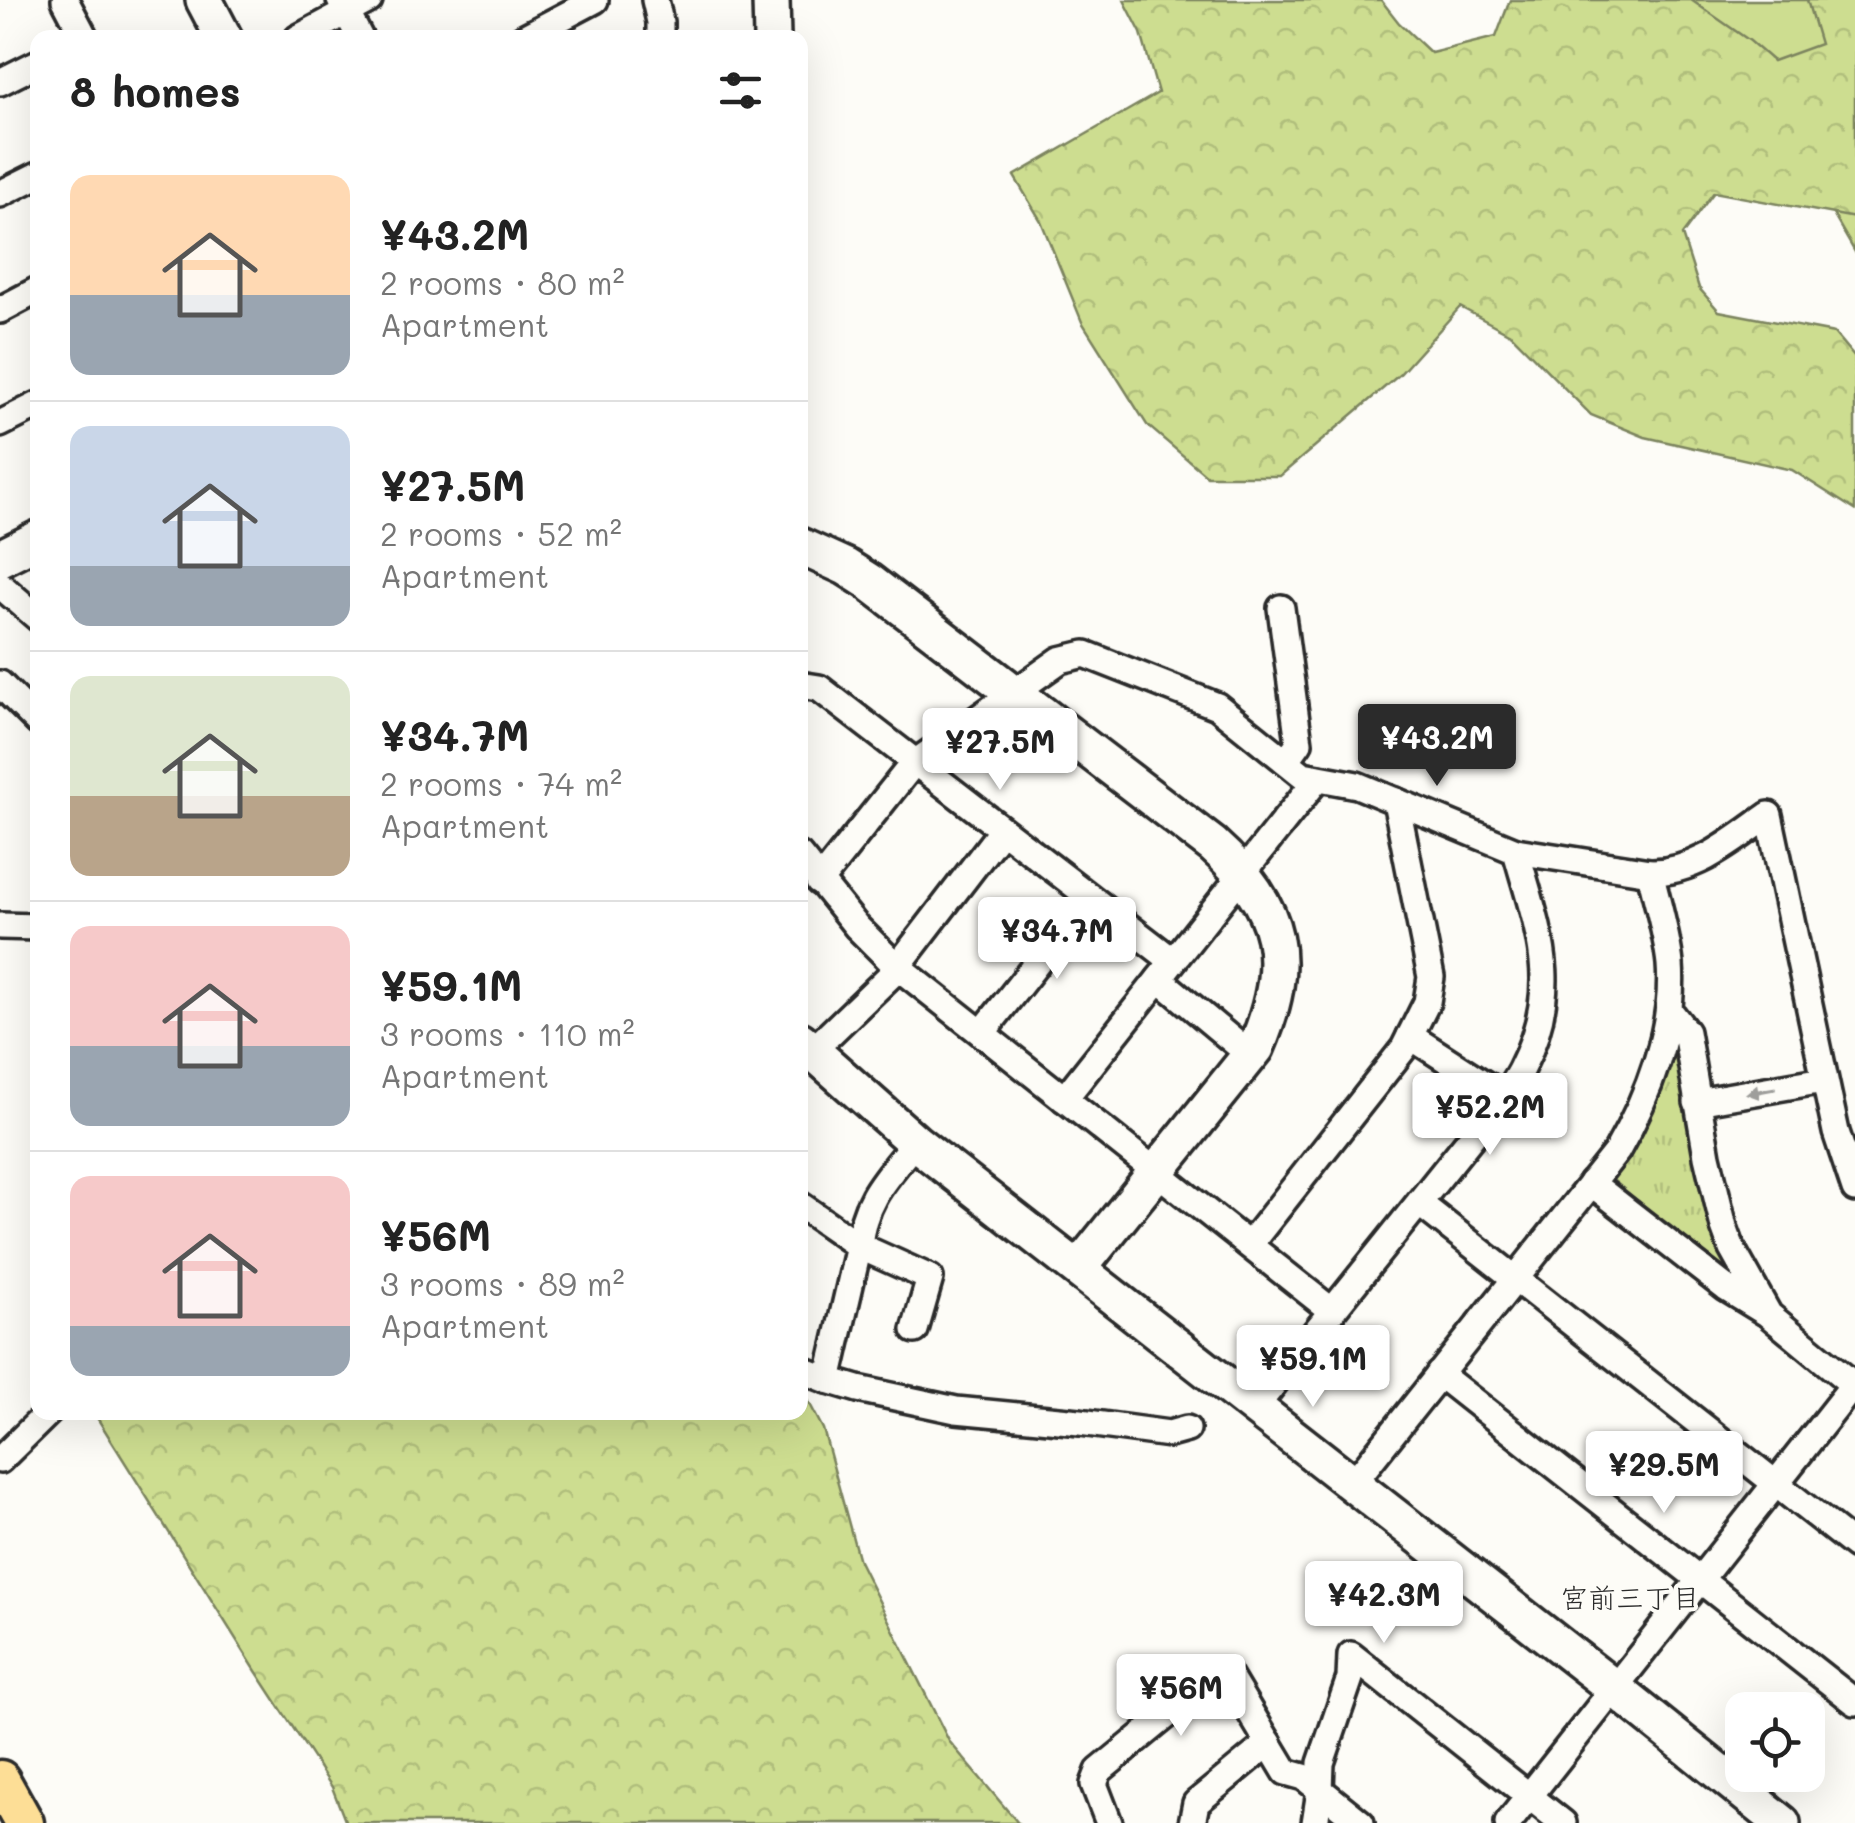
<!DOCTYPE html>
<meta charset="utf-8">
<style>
:root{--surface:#fff;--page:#f6f6f6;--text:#222;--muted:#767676;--line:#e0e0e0;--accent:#2b2b2b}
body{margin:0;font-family:Mali,"Klee One",sans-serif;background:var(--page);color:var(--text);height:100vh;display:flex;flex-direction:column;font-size:38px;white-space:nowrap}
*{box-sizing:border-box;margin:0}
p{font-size:32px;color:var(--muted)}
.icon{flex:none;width:55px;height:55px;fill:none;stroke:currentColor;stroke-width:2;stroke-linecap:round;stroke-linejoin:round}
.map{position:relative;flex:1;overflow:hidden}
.sheet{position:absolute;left:30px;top:30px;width:778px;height:1390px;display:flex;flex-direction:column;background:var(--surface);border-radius:20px;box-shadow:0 10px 40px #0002}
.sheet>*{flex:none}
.fabs{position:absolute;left:1725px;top:1692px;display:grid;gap:20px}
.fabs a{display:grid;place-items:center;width:100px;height:100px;border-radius:20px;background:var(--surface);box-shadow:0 10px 40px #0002;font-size:50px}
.price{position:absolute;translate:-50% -85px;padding:0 22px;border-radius:10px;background:#fff;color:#222;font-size:32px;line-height:65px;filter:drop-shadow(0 2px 5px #0008)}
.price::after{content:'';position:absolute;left:50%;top:60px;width:30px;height:22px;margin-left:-15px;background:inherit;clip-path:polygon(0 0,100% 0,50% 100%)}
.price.current{background:var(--accent);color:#fff}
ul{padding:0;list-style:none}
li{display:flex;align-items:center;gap:30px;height:250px;padding:0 40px}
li+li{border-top:2px solid var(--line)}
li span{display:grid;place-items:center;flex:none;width:280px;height:200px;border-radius:20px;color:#555}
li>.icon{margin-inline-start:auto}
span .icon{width:120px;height:120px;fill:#fffc;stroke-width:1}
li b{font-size:42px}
h2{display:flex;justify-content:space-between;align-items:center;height:120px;padding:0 40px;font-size:42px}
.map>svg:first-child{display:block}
.green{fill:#cddd90;stroke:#7c845e;stroke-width:2.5}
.forest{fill:url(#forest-crowns);stroke:#7c845e;stroke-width:2.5}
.park{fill:url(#park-tufts);stroke:#7c845e;stroke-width:2.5}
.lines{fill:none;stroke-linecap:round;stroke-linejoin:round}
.street-casing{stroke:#2b2b2b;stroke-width:32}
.secondary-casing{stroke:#2b2b2b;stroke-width:42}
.primary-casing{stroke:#2b2b2b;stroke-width:45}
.street{stroke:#fdfcf7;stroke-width:25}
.secondary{stroke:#fdfcf7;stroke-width:35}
.primary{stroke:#fdde96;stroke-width:38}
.oneway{fill:#9e9e9b}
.labels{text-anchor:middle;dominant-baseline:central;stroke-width:8;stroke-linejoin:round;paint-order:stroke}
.neighbourhood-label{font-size:28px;fill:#2b2b2b;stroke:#fdfcf7}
</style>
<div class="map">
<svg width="1855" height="1823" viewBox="0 0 1855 1823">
<defs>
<pattern id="forest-crowns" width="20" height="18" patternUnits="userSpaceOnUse" patternTransform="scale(2.5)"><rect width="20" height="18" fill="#cddd90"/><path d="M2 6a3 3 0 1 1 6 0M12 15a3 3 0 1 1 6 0" fill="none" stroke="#b0be7c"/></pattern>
<pattern id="park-tufts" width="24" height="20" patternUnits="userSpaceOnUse" patternTransform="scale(2.5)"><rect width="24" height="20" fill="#cddd90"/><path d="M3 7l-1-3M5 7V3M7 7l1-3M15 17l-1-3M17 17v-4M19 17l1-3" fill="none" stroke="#b0be7c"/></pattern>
</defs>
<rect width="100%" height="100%" fill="#fdfcf7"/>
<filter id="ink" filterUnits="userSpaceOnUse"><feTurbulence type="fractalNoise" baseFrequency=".01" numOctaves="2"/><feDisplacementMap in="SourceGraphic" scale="20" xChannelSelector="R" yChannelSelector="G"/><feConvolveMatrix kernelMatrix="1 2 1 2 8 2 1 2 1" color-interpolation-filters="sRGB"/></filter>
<g filter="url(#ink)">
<!-- green -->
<polygon class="green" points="1681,0 1855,0 1855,252 1798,154"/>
<!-- forest -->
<g class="forest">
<polygon points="1124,0 1381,0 1399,23 1431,53 1496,37 1510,0 1691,0 1750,41 1773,61 1820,44 1807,0 1855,0 1855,218 1714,192 1682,235 1699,288 1719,311 1834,333 1855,358 1855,510 1792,470 1645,437 1591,415 1512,335 1460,307 1399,375 1280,476 1207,476 1147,425 1082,322 1041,221 1014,176 1158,93 1141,33"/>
<polygon points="800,1385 823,1429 859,1561 949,1741 1018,1823 346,1823 332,1787 256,1671 94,1413 800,1412"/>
</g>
<!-- park -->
<polygon class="park" points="1680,1036 1737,1284 1608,1176 1674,1037"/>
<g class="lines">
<defs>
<g id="street">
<polyline points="65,0 85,38"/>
<polyline points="340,0 360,38"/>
<polyline points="655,0 660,22 660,38"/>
<polyline points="298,38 369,0"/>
<polyline points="523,38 595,0"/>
<polyline points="0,82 38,63"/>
<polyline points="0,194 38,175"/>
<polyline points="0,310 38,290"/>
<polyline points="0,424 38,405"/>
<polyline points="0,585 38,618"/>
<polyline points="1281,608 1299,743 1286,761"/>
<polyline points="0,684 38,722"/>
<polyline points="800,685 819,688 1173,961"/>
<polyline points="800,856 857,927 893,963 1332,1311"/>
<path d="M 819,882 L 912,765 L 1060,660 L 1085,654 L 1217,706 L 1303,775 L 1357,785 L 1516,851 L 1650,872 C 1695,873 1734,840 1769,815 L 1836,1132 L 1855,1189"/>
<polyline points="0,926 38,927"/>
<polyline points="1159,979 1250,1055"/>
<polyline points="1669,1010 1686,1032 1707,1156 1724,1227 1732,1249 1769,1315 1855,1386"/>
<polyline points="982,1033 1089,897"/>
<polyline points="1410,1036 1503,1096"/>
<polyline points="811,1052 891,975 1002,830"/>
<polyline points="1064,1099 1318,778"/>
<polyline points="1697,1102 1824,1080"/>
<path d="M 915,1142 C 887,1177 863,1199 859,1246 L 828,1380 L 858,1389 L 956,1410 L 1080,1422 L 1169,1434 L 1187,1429"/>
<polyline points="1591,1183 1726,1288 1765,1312"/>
<polyline points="1419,1203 1855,1546"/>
<polyline points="800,1205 859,1246 930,1278 915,1330"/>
<polyline points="1249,1245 1404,1048 1427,1002 1431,977 1396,801"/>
<polyline points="800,1369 828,1380"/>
<polyline points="1439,1374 1855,1702"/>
<path d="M 1256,1406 L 1490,1114 C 1501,1100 1513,1085 1521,1069 C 1563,987 1539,933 1516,851"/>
<polyline points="0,1460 49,1412"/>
<path d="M 1353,1483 L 1617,1151 C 1648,1097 1675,1028 1670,964 C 1667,934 1657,902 1650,872"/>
<polyline points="1109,1823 1094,1784 1099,1771 1216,1675 1228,1675 1286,1772 1304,1777 1361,1823"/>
<polyline points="1192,1823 1196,1803 1269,1743"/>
<polyline points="1315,1823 1320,1791 1321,1763 1350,1678 1351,1655 1563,1823"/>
<polyline points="1508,1823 1855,1383"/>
</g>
<g id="secondary">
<polyline points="204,0 224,38"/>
<polyline points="771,0 772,38"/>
<path d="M 800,546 L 846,567 L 868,581 L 1213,845 C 1283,908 1293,962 1256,1048 L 1079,1268"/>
<polyline points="0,558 38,539"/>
<polyline points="800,1040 915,1142 1614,1688 1782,1823"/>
</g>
<polyline id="primary" points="0,1780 24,1823"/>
</defs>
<!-- street casing -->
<use href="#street" class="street-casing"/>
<!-- secondary casing -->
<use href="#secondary" class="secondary-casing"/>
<!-- primary casing -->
<use href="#primary" class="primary-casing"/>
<!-- street -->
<use href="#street" class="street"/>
<!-- secondary -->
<use href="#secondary" class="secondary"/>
<!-- primary -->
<use href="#primary" class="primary"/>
</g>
<!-- one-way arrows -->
<defs><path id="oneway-solid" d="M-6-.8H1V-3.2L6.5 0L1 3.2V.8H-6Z" transform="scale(2.5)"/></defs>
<use class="oneway" href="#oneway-solid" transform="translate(1761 1091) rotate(170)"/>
</g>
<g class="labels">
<!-- neighbourhood labels -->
<g class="neighbourhood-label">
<text x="1630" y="1597">宮前三丁目</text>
</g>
</g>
</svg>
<div class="fabs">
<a><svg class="icon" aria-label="locate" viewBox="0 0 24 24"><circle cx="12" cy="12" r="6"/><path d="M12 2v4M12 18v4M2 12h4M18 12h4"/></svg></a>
</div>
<b class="price current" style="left:1437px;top:789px">¥43.2M</b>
<b class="price" style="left:1000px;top:793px">¥27.5M</b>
<b class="price" style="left:1057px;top:982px">¥34.7M</b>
<b class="price" style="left:1490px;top:1158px">¥52.2M</b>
<b class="price" style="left:1313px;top:1410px">¥59.1M</b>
<b class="price" style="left:1664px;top:1516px">¥29.5M</b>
<b class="price" style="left:1384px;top:1646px">¥42.3M</b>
<b class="price" style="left:1181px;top:1739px">¥56M</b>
<section class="sheet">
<h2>8 homes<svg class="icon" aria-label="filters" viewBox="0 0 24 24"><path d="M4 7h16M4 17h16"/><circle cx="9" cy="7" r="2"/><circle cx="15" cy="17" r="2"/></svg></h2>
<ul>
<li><span style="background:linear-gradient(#ffd9b3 60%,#9aa5b1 0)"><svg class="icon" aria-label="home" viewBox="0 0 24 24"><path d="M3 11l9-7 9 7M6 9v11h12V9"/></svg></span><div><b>¥43.2M</b><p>2 rooms · 80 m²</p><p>Apartment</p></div></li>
<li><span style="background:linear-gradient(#c9d6e8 70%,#9aa5b1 0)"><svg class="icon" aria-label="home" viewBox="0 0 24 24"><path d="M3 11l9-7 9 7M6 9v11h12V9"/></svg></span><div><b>¥27.5M</b><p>2 rooms · 52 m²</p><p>Apartment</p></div></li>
<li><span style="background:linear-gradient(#dfe7d0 60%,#b9a48a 0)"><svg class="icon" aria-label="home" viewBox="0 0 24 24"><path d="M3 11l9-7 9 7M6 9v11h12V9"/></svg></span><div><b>¥34.7M</b><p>2 rooms · 74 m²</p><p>Apartment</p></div></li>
<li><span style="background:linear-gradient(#f6c9c9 60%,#9aa5b1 0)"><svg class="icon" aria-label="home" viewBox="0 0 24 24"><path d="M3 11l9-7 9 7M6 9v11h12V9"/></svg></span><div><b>¥59.1M</b><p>3 rooms · 110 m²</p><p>Apartment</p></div></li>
<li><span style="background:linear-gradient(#f6c9c9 75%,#9aa5b1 0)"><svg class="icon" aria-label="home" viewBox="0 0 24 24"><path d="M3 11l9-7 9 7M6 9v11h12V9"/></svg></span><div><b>¥56M</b><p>3 rooms · 89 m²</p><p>Apartment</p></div></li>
</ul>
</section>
</div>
